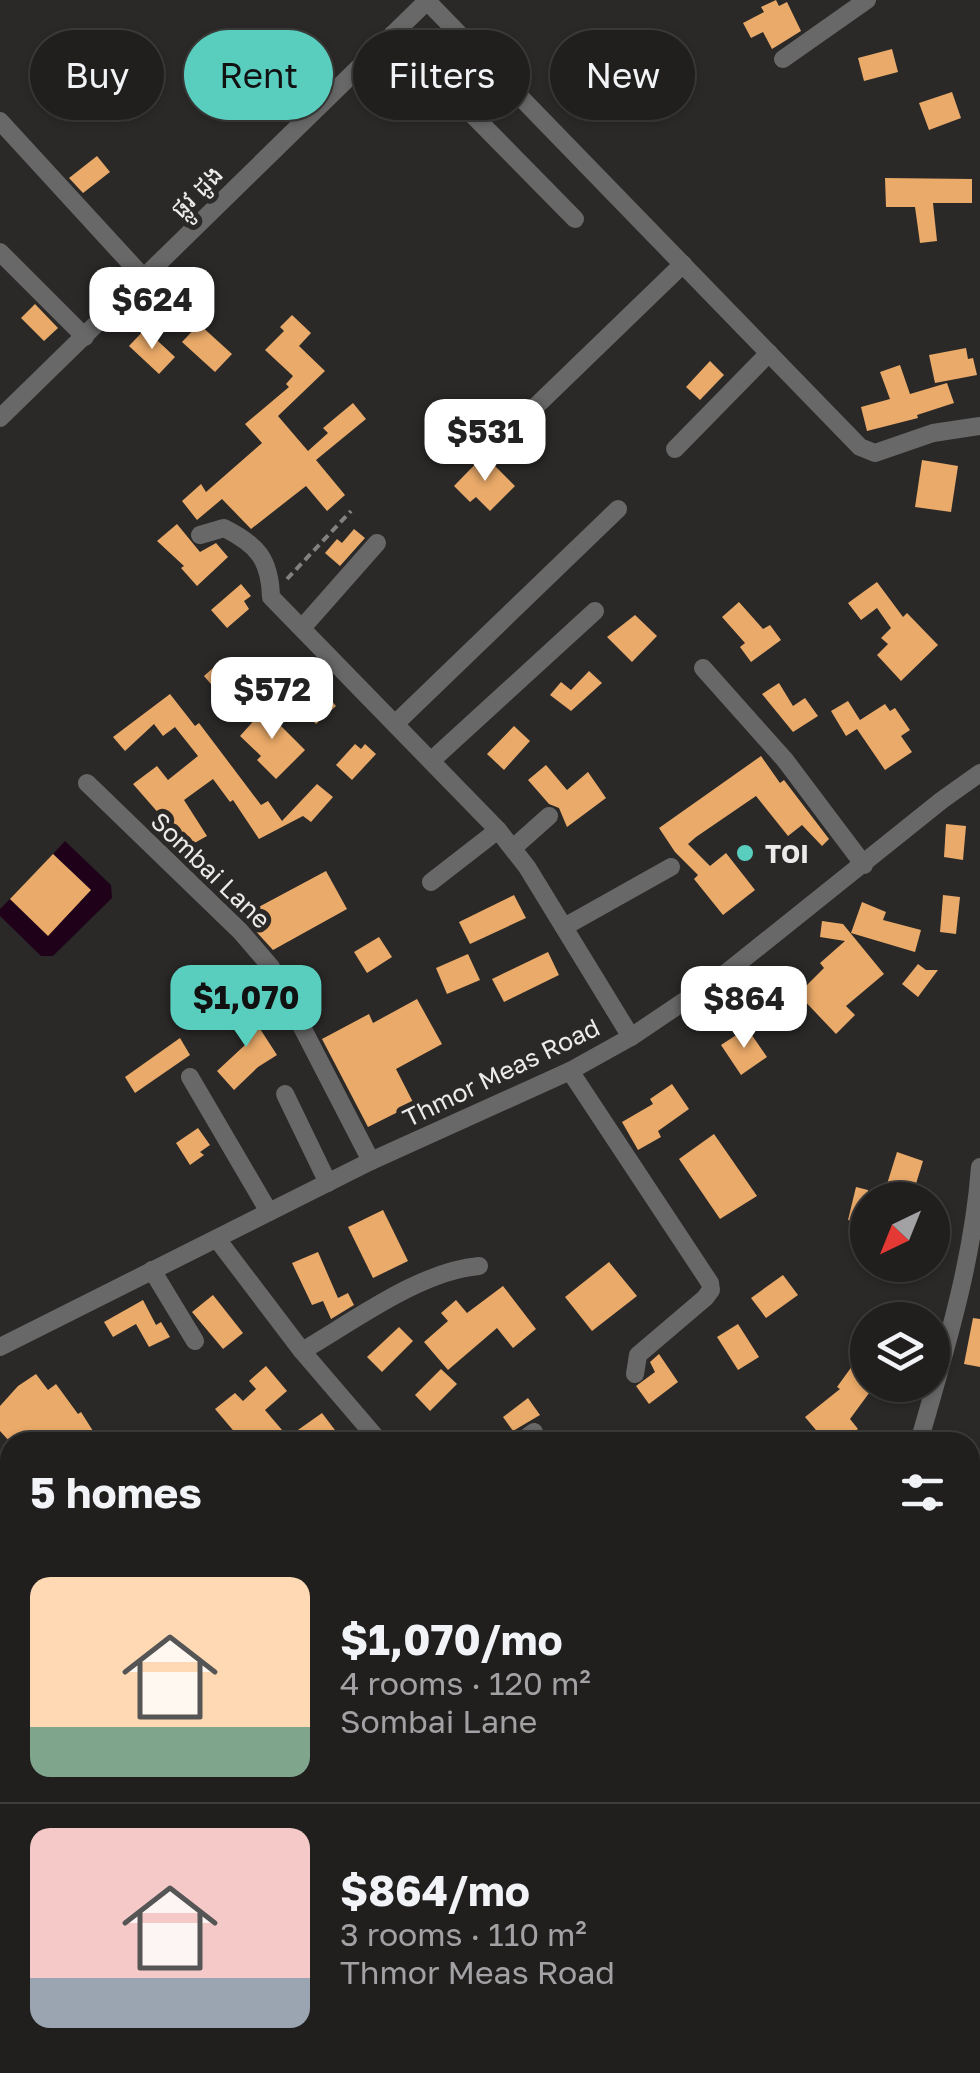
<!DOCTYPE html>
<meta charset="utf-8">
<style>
:root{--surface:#201f1e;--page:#282727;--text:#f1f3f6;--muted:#a2a2a4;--line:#3d3d3c;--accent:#59cebf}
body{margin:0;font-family:"Golos Text","Noto Sans Khmer",sans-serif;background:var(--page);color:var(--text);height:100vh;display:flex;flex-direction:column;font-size:38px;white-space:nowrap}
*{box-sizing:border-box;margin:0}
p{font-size:32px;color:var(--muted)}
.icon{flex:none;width:55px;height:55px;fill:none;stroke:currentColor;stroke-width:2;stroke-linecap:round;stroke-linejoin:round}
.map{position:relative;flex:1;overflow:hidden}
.panel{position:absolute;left:0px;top:1432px;width:980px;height:642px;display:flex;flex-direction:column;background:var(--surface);border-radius:30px 30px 0 0;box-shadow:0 2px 8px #0004,0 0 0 2px var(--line)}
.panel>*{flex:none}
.banner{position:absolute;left:30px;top:30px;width:920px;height:90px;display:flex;gap:20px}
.needle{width:65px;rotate:223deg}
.controls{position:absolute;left:850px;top:1182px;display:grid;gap:20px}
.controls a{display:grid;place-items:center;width:100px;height:100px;border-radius:50%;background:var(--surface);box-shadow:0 2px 8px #0004,0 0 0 2px var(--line);font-size:50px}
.price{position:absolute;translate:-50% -85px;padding:0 22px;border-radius:20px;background:#fff;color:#222;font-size:32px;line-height:65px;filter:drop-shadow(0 2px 5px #0008)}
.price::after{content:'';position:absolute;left:50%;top:60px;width:30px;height:22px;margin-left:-15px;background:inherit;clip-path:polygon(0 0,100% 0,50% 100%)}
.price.active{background:var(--accent);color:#111}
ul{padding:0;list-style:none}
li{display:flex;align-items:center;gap:30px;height:250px;padding:0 30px}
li+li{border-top:2px solid var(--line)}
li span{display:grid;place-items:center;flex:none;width:280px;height:200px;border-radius:20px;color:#555}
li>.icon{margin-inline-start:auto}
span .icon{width:120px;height:120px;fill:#fffc;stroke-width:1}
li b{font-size:42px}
h2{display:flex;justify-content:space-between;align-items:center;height:120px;padding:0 30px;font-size:42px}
.pill{padding:0 35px;border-radius:45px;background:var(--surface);box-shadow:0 2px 8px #0004,0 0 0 2px var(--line);font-size:35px;line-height:90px}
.pill.active{background:var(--accent);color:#111}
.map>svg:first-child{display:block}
.water{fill:#1f021a}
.building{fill:#eaaa69}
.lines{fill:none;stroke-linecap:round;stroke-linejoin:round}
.path{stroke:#838180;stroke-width:4;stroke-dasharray:8 5;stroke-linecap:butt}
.minor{stroke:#696868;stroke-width:18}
.poi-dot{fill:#59cebf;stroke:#2b2928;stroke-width:4}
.labels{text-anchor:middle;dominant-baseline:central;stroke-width:10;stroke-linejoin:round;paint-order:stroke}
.street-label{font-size:25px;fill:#eceaea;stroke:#2b2928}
.poi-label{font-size:25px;font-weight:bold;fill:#eceaea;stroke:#2b2928;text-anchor:start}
</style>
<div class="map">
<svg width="980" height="2073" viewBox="0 0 980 2073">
<rect width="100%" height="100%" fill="#2b2928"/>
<!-- water -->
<polygon class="water" points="65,841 111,885 112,898 53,956 41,956 0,916 0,909 10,899 48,935 91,890 53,854"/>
<!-- building -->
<g class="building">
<polygon points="776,0 779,6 787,2 801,31 772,49 763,32 751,38 743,23 764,12 761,7"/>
<polygon points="892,49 898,72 864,81 858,58"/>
<polygon points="952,92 961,118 929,130 919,103"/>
<polygon points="97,156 110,172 83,193 69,178"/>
<polygon points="885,178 972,179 972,203 933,203 937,241 920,243 915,207 886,207"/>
<polygon points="35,304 58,328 44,341 21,318"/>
<polygon points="292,315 311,333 299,346 325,371 278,416 308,451 328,433 323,428 353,403 366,419 316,460 345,495 327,511 306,486 251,529 222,499 197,520 182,501 201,484 206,492 262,443 245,424 289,387 286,384 293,376 265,350 284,331 280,327"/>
<polygon points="199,324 232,354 215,372 182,342"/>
<polygon points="145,329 175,357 159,374 129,346"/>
<polygon points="966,348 968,359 973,358 977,375 935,383 929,355"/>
<polygon points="710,361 724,375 700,400 686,387"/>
<polygon points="900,365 910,394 947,383 954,403 917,415 918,418 867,431 861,407 890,399 880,372"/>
<polygon points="484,455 515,486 490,511 476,497 470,502 454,486"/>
<polygon points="922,460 958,466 951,512 915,507"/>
<polygon points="177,524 200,552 216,543 228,557 197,586 181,568 184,566 157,541"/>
<polygon points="354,529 365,538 340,566 325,553 337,539 342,543"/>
<polygon points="877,582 903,617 907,613 938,645 901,681 877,655 888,644 881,638 891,628 877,608 861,620 848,603"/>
<polygon points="241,584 251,596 244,601 249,609 227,628 211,610"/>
<polygon points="739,602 763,629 770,625 781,640 751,662 740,647 745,643 722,617"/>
<polygon points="635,615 657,636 632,662 607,637"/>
<polygon points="223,659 231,668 236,665 246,677 222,697 204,676"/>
<polygon points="589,671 602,683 571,711 550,695 561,682 571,690"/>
<polygon points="779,683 793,706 805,698 818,716 793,732 762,694"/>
<polygon points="323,691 336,706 316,724 303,710"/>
<polygon points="170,694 195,726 199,723 261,805 268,801 282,821 317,784 333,797 311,822 303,816 259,839 233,800 230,802 213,779 184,800 207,836 180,851 161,816 133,784 157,766 168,780 198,756 175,727 163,736 154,724 125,751 113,737"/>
<polygon points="848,701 860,720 885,704 890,711 895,708 910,730 901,736 912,752 885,770 857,729 846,736 831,711"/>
<polygon points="269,704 285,720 280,725 305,750 276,779 257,760 261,756 240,736"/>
<polygon points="514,726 530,741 504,770 487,754"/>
<polygon points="355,744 361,749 365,744 376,754 352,780 336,765"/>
<polygon points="761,756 780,783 784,780 829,839 822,846 802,825 788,836 756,796 696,837 688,844 710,866 726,853 755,890 723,915 694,879 698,875 675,852 659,828"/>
<polygon points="546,765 567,790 588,772 606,798 567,827 559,808 549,804 528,780"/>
<polygon points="946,824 966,826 963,860 944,857"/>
<polygon points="53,854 91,890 48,936 10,899"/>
<polygon points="326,871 347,909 273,950 242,916"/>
<polygon points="514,895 526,918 470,944 459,922"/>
<polygon points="943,895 960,897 956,934 940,932"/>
<polygon points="862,902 886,912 883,920 921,930 915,952 851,933"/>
<polygon points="822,921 843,924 884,974 846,1006 855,1015 836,1034 798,994 824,968 820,963 845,941 820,937"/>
<polygon points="379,937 392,957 367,973 354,952"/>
<polygon points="548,952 559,975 504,1002 492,979"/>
<polygon points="468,954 480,980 447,994 436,968"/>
<polygon points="918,964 926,970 938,970 918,997 902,984"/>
<polygon points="417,999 442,1044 396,1069 414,1104 368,1127 322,1039 369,1014 373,1023"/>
<polygon points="246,1007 277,1055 258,1067 234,1090 217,1071 245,1045 228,1018"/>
<polygon points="747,1028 767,1057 741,1075 721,1045"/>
<polygon points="180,1038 190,1055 135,1093 125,1077"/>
<polygon points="672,1084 689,1109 658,1131 661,1137 638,1150 622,1122 653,1104 650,1099"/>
<polygon points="198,1128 210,1145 200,1152 204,1155 190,1165 176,1143"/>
<polygon points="714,1134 757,1196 720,1219 679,1159"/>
<polygon points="897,1152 923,1161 911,1200 882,1200"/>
<polygon points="856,1187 868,1190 868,1225 848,1220"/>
<polygon points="383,1210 408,1261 373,1278 348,1227"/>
<polygon points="318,1252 338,1298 348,1293 354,1305 331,1319 323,1301 312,1305 292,1263"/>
<polygon points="609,1262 637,1296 592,1331 565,1297"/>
<polygon points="783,1275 798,1295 766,1318 751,1298"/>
<polygon points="503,1286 536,1329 513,1348 497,1328 448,1370 424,1342 448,1321 441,1313 456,1300 467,1313"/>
<polygon points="213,1295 243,1333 223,1349 192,1312"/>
<polygon points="143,1300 156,1325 161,1322 170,1337 149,1347 136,1324 113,1337 104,1322"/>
<polygon points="973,1318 980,1319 980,1367 964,1364"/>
<polygon points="738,1324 759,1357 738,1370 717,1337"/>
<polygon points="399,1327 413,1341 382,1372 367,1357"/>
<polygon points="868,1344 868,1385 875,1385 850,1419 858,1429 841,1442 826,1442 805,1417 840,1389 837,1387"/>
<polygon points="659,1354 678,1382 649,1404 636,1386 655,1372 650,1362"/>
<polygon points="266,1366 287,1391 265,1410 288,1437 322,1413 344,1442 243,1442 215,1409 235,1393 243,1401 256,1389 249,1381"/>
<polygon points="441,1369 457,1384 430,1411 415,1395"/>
<polygon points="36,1374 48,1390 56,1384 78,1414 81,1412 100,1442 10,1442 0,1431 0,1406 18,1386"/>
<polygon points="528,1398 540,1415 513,1431 503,1417"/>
</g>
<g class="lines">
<!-- path -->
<polyline class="path" points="287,579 351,511"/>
<!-- minor -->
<g class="minor">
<polyline points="427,1 860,447 875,453 933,433 980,426"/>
<polyline points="393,34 575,219"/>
<polyline points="783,59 867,0"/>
<polyline points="0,121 144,278"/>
<polyline points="0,252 85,337"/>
<polyline points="533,409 683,264"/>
<polyline points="0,418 428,0"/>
<polyline points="675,449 769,353"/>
<path d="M 200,535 L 224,528 C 258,545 270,560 271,597 L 498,830 L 527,867 L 631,1037"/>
<polyline points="302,628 377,543"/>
<polyline points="703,668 785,760 864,865"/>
<polyline points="395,724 618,509"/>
<polyline points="431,761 595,611"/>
<polyline points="87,783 240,931 271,967 371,1161"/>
<polyline points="513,848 549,816"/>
<polyline points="431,882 498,830"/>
<polyline points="564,927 671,867"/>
<polyline points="570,1071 710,1283 711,1290 705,1298 638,1355 635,1374"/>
<polyline points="190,1077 269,1212"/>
<polyline points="285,1094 328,1183"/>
<polyline points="217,1239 302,1351 380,1442"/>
<polyline points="152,1270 195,1341"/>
<polyline points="0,1347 371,1161 570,1071 631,1037 726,973 942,800 980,773"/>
<path d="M 302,1351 C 354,1321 420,1271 479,1266"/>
<polyline points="520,1442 534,1432"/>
<path d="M 919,1442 C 945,1351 973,1262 980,1167"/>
<polyline points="0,1461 10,1471"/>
<polyline points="970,1517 980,1519"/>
<polyline points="0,1814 10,1834"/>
<polyline points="115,2065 119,2073"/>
<polyline points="593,2065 601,2073"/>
<polyline points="778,2073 779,2065"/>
</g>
</g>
<!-- markers -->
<circle class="poi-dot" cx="745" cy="853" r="10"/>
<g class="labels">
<!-- street labels -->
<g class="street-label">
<text transform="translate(196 191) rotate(-45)">ផ្លូវ ដូង</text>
<text transform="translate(211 870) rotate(44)">Sombai Lane</text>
<text transform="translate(501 1072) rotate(-26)">Thmor Meas Road</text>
</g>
<!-- poi labels -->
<g class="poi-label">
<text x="765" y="853">TOI</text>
</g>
</g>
</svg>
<div class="controls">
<a><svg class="needle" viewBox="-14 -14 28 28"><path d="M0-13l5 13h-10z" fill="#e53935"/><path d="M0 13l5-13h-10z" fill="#a2a2a4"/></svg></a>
<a><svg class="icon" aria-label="layers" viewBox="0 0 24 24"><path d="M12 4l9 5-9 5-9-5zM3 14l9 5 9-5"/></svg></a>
</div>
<b class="price" style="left:152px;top:352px">$624</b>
<b class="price" style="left:485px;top:484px">$531</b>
<b class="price" style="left:272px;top:742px">$572</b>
<b class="price active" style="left:246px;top:1050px">$1,070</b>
<b class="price" style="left:744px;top:1051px">$864</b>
<div class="banner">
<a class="pill">Buy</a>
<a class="pill active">Rent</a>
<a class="pill">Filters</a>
<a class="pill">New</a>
</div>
<section class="panel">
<h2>5 homes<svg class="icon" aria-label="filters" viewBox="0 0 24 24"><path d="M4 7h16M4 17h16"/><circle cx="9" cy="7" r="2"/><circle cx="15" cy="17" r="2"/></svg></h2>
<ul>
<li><span style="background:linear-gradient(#ffd9b3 75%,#7fa58c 0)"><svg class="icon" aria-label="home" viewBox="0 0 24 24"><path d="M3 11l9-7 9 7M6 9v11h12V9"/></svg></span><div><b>$1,070/mo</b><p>4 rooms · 120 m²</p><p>Sombai Lane</p></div></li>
<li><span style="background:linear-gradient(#f6c9c9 75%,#9aa5b1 0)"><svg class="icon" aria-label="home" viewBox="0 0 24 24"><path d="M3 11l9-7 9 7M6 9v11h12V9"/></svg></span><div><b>$864/mo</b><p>3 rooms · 110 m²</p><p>Thmor Meas Road</p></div></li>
</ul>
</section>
</div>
